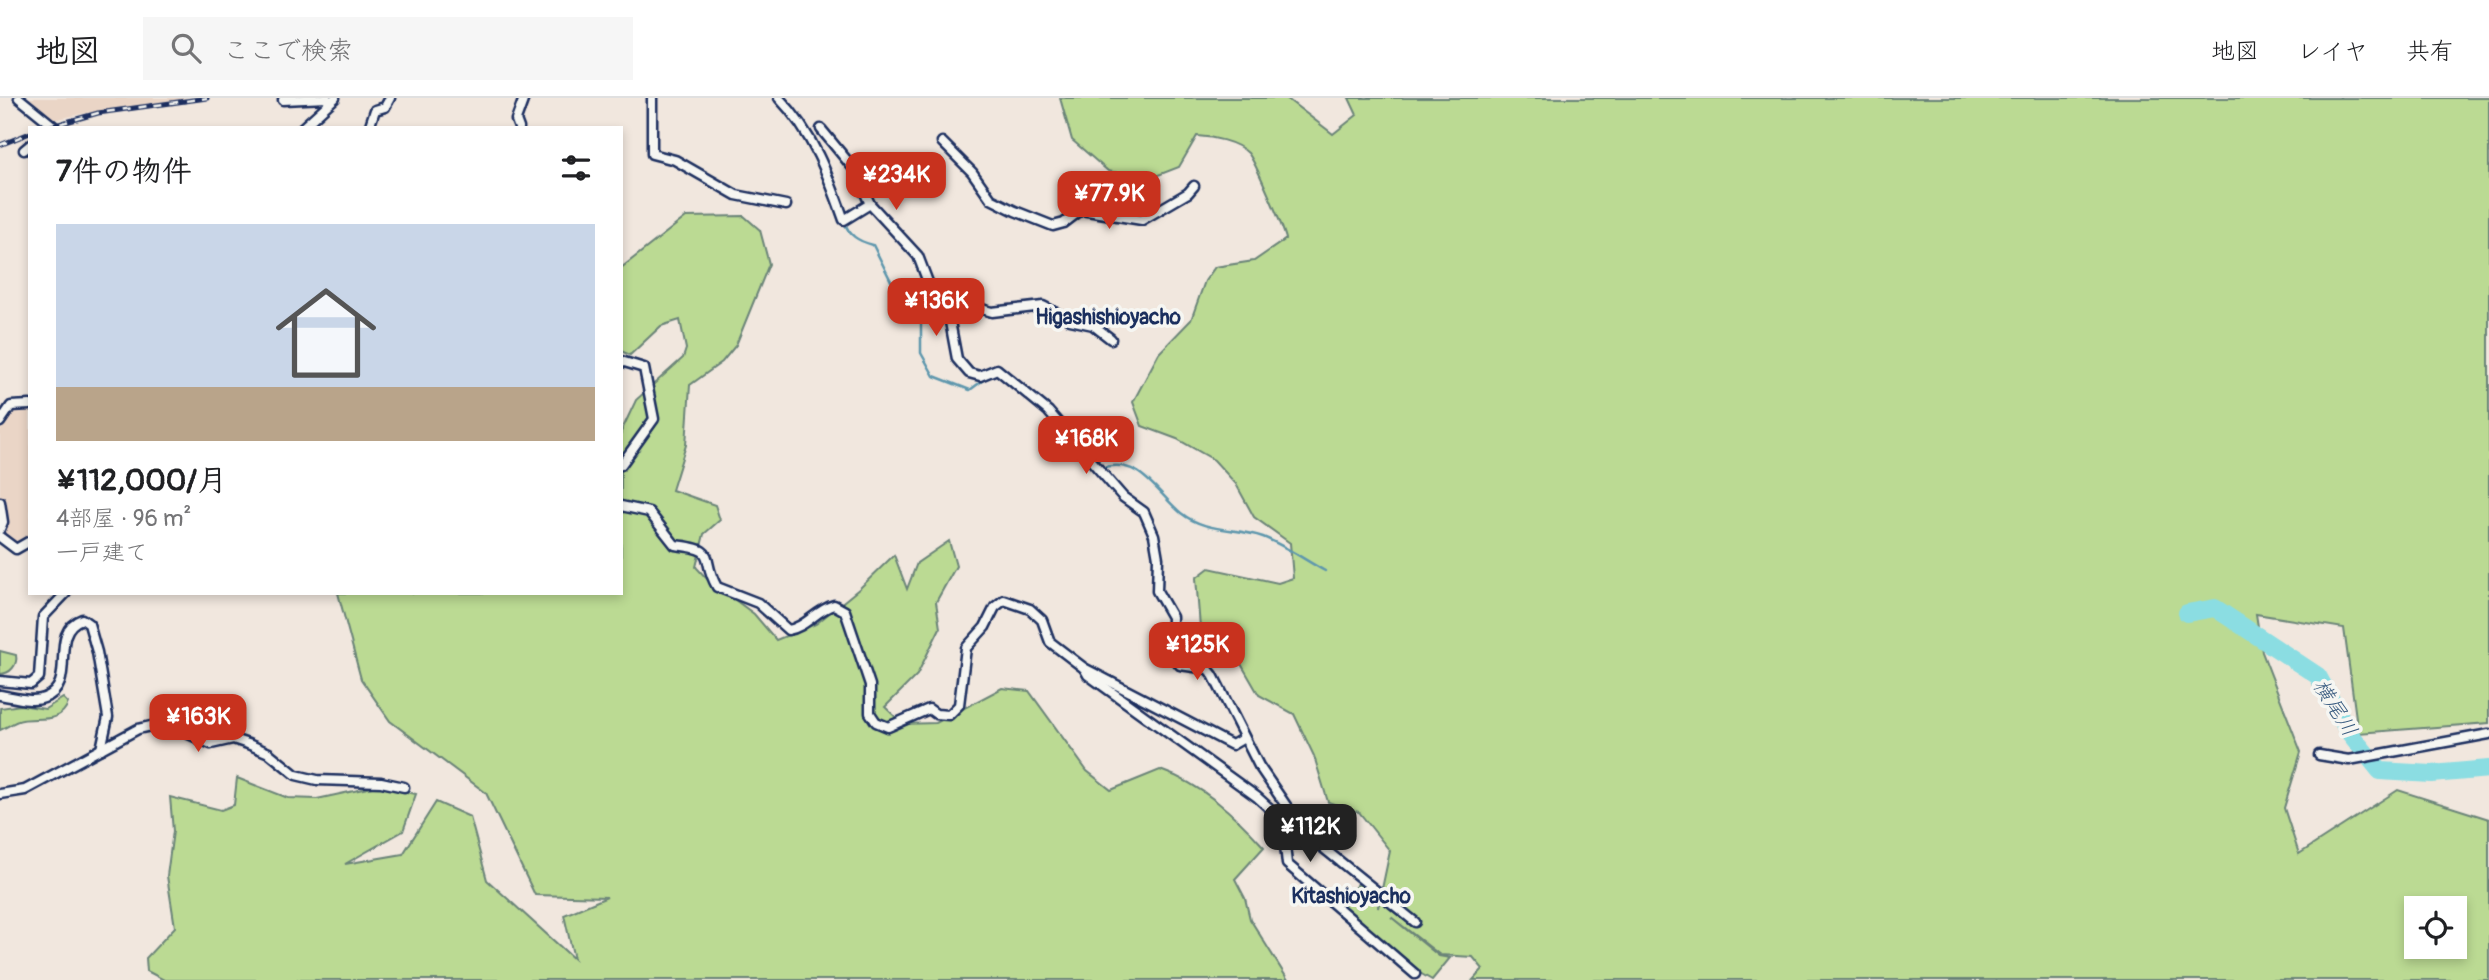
<!DOCTYPE html>
<html lang="ja">
<meta charset="utf-8">
<style>
:root{--surface:#fff;--page:#f6f6f6;--text:#202124;--muted:#757577;--line:#e0e0e0;--accent:#c8321e}
body{margin:0;font-family:Pangolin,"Klee One",sans-serif;background:var(--page);color:var(--text);height:100vh;display:flex;flex-direction:column;font-size:26px;white-space:nowrap}
*{box-sizing:border-box;margin:0}
p{font-size:23px;color:var(--muted)}
.icon{flex:none;width:38px;height:38px;fill:none;stroke:currentColor;stroke-width:2;stroke-linecap:round;stroke-linejoin:round}
.map{position:relative;flex:1;overflow:hidden}
.sheet{position:absolute;left:28px;top:28px;width:595px;height:469px;display:flex;flex-direction:column;background:var(--surface);border-radius:0px;box-shadow:0 4px 10px #0003}
.sheet>*{flex:none}
.buttons{position:absolute;left:2404px;top:798px;display:grid;gap:14px}
.buttons a{display:grid;place-items:center;width:63px;height:63px;border-radius:0px;background:var(--surface);box-shadow:0 4px 10px #0003;font-size:35px}
.price{position:absolute;translate:-50% -60px;padding:0 16px;border-radius:14px;background:var(--accent);color:#fff;font-size:23px;line-height:46px;filter:drop-shadow(0 2px 4px #0008)}
.price::after{content:'';position:absolute;left:50%;top:42px;width:21px;height:16px;margin-left:-10px;background:inherit;clip-path:polygon(0 0,100% 0,50% 100%)}
.price.on{background:#222;color:#fff}
ul{padding:0;list-style:none}
li{display:grid;align-content:center;gap:14px;height:371px;padding:0 28px}
li+li{border-top:2px solid var(--line)}
li span{display:grid;place-items:center;height:217px;border-radius:0px;color:#555}
li>.icon{margin-inline-start:auto}
span .icon{width:126px;height:126px;fill:#fffc;stroke-width:1}
li b{font-size:30px}
h2{display:flex;justify-content:space-between;align-items:center;height:84px;padding:0 28px;font-size:30px}
header{display:flex;align-items:center;gap:42px;box-sizing:border-box;height:98px;padding:0 35px;background:var(--surface);border-bottom:2px solid var(--line)}
header strong{font-size:33px}
nav{display:flex;gap:38px;margin-inline-start:auto;font-size:24px}
.search{width:490px;height:63px;background:var(--page);display:flex;align-items:center;gap:18px;box-sizing:border-box;padding:0 24px;border-radius:0px;color:var(--muted);font-size:26px}
.map>svg:first-child{display:block}
.built{fill:#ead5c6}
.green{fill:#bbda93;stroke:#6b8478;stroke-width:2;fill-rule:evenodd}
.lines{fill:none;stroke-linecap:round;stroke-linejoin:round}
.stream{stroke:#5e97ad;stroke-width:2.5}
.river{stroke:#8bdde2;stroke-width:18}
.street-casing{stroke:#1b2f5e;stroke-width:13}
.street{stroke:#f6f6f2;stroke-width:8}
.rail-casing{stroke:#1b2f5e;stroke-width:5}
.rail{stroke:#f6f6f2;stroke-width:2.5;stroke-dasharray:8;stroke-linecap:butt}
.labels{text-anchor:middle;dominant-baseline:central;stroke-width:7;stroke-linejoin:round;paint-order:stroke}
.neighbourhood-label{font-size:21px;font-weight:bold;fill:#1b2f5e;stroke:#f6f6f2}
.water-label{font-size:21px;font-style:italic;fill:#375a7f;stroke:#f6f6f2}
</style>
<header>
<strong>地図</strong>
<div class="search"><svg class="icon" aria-label="search" viewBox="0 0 24 24"><circle cx="10" cy="10" r="6"/><path d="M15 15l6 6"/></svg>ここで検索</div>
<nav><a>地図</a><a>レイヤ</a><a>共有</a></nav>
</header>
<div class="map">
<svg width="2489" height="882" viewBox="0 0 2489 882">
<rect width="100%" height="100%" fill="#f1e7de"/>
<filter id="ink" filterUnits="userSpaceOnUse"><feTurbulence type="fractalNoise" baseFrequency=".0143" numOctaves="2"/><feDisplacementMap in="SourceGraphic" scale="14" xChannelSelector="R" yChannelSelector="G"/><feConvolveMatrix kernelMatrix="1 2 1 2 8 2 1 2 1" color-interpolation-filters="sRGB"/></filter>
<g filter="url(#ink)">
<!-- built -->
<g class="built">
<polygon points="24,0 188,0 101,12 53,22"/>
<polygon points="30,311 30,441 16,449 10,446 3,434 7,427 5,410 0,403 0,333 15,312"/>
</g>
<!-- green -->
<g class="green">
<path d="M 1060,0 L 1286,0 L 1333,36 L 1357,17 L 1349,0 L 2489,0 L 2489,625 L 2358,635 L 2344,530 L 2256,516 L 2262,554 L 2301,654 L 2284,710 L 2299,756 L 2398,692 L 2489,721 L 2489,882 L 1473,882 L 1483,871 L 1473,859 L 1440,857 L 1391,819 L 1439,858 L 1450,860 L 1432,882 L 1418,874 L 1337,807 L 1362,782 L 1379,797 L 1378,810 L 1390,753 L 1359,714 L 1328,704 L 1314,658 L 1294,616 L 1259,597 L 1237,559 L 1200,529 L 1196,480 L 1209,470 L 1278,485 L 1293,480 L 1290,445 L 1254,419 L 1236,386 L 1214,362 L 1177,341 L 1142,328 L 1133,304 L 1159,255 L 1191,222 L 1205,183 L 1215,169 L 1254,163 L 1286,141 C 1283,129 1255,63 1248,55 C 1236,43 1212,39 1197,38 L 1179,69 L 1148,81 L 1108,73 L 1072,42 ZM 2417,810 L 2455,810 L 2455,849 L 2417,849 Z"/>
<path d="M 744,118 L 760,132 L 769,166 L 736,247 L 722,264 L 690,287 L 686,347 L 672,392 L 715,407 L 720,422 L 704,436 L 696,469 L 708,482 L 754,516 L 776,542 L 816,526 L 860,490 L 894,457 L 907,491 L 917,465 L 949,443 L 956,468 L 936,504 L 940,530 L 917,577 L 885,609 L 903,626 L 936,625 L 1002,590 L 1029,593 L 1087,673 L 1111,692 L 1160,672 C 1202,686 1235,717 1264,749 L 1235,781 L 1245,800 L 1250,821 L 1288,882 L 164,882 L 147,873 L 146,860 L 175,829 L 167,778 L 173,733 L 170,699 L 221,712 L 234,707 L 237,680 L 288,700 L 317,701 L 377,688 L 416,696 L 403,733 L 345,766 L 403,756 L 436,704 L 470,719 L 487,782 L 574,861 L 564,817 L 607,799 L 535,797 L 486,695 L 390,623 L 361,581 L 338,495 L 621,495 L 621,334 L 636,302 L 683,260 L 686,251 L 680,222 L 661,228 L 630,257 L 621,253 L 621,170 L 686,119 Z"/>
<path d="M 0,553 L 16,557 C 18,567 10,576 0,576 Z"/>
<path d="M 63,600 L 68,605 C 61,626 38,619 22,622 C 15,623 7,629 0,632 L 0,610 L 21,607 L 45,611 Z"/>
</g>
<g class="lines">
<!-- stream -->
<g class="stream">
<path d="M 844,123 C 849,138 858,143 873,147 L 894,189 L 914,206 L 921,218 L 921,255 L 934,278 L 970,292 L 990,277"/>
<polyline points="995,275 1006,284"/>
<path d="M 1102,370 C 1139,358 1156,394 1181,415 C 1206,435 1235,429 1263,439 C 1284,447 1305,462 1325,473"/>
</g>
<!-- river -->
<polyline class="river" points="2187,515 2215,510 2318,578 2348,633 2380,673 2432,676 2489,671"/>
<defs>
<g id="street">
<polyline points="19,0 56,30"/>
<polyline points="652,0 652,56 675,62 736,97 786,107"/>
<path d="M 779,0 C 813,35 828,77 844,122 L 870,106"/>
<polyline points="283,2 327,0"/>
<polyline points="302,30 335,0"/>
<polyline points="369,30 375,12 385,9 390,0"/>
<polyline points="519,30 516,22 524,0"/>
<polyline points="821,31 854,71 870,106 918,158 931,192 948,213 957,261 969,275 980,278 997,271 1048,313 1123,399 1144,414 1154,437 1158,460 1157,493 1172,519 1171,555 1180,567 1208,571 1213,577 1259,668 1289,712 1284,738 1287,766 1415,876"/>
<polyline points="942,44 972,74 991,101 1015,113 1053,128 1064,125 1081,112 1142,122 1188,95 1194,88"/>
<polyline points="24,52 30,47"/>
<polyline points="948,213 961,205 992,214 1043,208 1070,222 1093,227 1111,241"/>
<polyline points="621,263 644,270 654,321 621,367"/>
<polyline points="0,324 11,308 30,307"/>
<polyline points="0,404 3,424 0,431"/>
<path d="M 621,408 L 649,414 L 675,447 C 721,452 699,458 717,489 L 758,505 L 788,532 C 805,530 816,512 834,507 L 845,513 L 870,587 L 870,615 L 876,624 L 888,629 L 929,611 L 936,616 L 949,617 L 959,607 L 966,550 L 985,529 L 995,509 L 1004,502 L 1030,511 L 1042,522 L 1050,544 L 1084,570 L 1088,577 L 1257,699 L 1286,725"/>
<polyline points="0,439 16,451 30,443"/>
<polyline points="1084,570 1232,647 1244,640"/>
<polyline points="0,583 31,586 39,579 43,519 66,495"/>
<path d="M 0,597 C 13,599 32,605 44,600 C 80,587 46,534 82,521 L 89,526 L 97,554 L 108,619 L 101,651"/>
<polyline points="2319,657 2349,662 2489,636"/>
<polyline points="0,696 25,692 138,631 164,625 211,646 233,641 248,646 269,655 296,677 317,682 381,684 404,689"/>
<polyline points="1289,712 1310,729 1312,741 1415,824"/>
</g>
</defs>
<!-- street casing -->
<use href="#street" class="street-casing"/>
<!-- street -->
<use href="#street" class="street"/>
<defs>
<g id="rail">
<polyline points="45,30 98,15 207,0"/>
<polyline points="0,47 30,35"/>
</g>
</defs>
<!-- rail casing -->
<use href="#rail" class="rail-casing"/>
<!-- rail -->
<use href="#rail" class="rail"/>
</g>
</g>
<g class="labels">
<!-- neighbourhood labels -->
<g class="neighbourhood-label">
<text x="1108" y="219">Higashishioyacho</text>
<text x="1351" y="798">Kitashioyacho</text>
</g>
<!-- water labels -->
<g class="water-label">
<text transform="translate(2335 610) rotate(58)">横尾川</text>
</g>
</g>
</svg>
<div class="buttons">
<a><svg class="icon" aria-label="locate" viewBox="0 0 24 24"><circle cx="12" cy="12" r="6"/><path d="M12 2v4M12 18v4M2 12h4M18 12h4"/></svg></a>
</div>
<b class="price" style="left:896px;top:114px">¥234K</b>
<b class="price" style="left:1109px;top:133px">¥77.9K</b>
<b class="price" style="left:936px;top:240px">¥136K</b>
<b class="price" style="left:1086px;top:378px">¥168K</b>
<b class="price" style="left:1197px;top:584px">¥125K</b>
<b class="price" style="left:198px;top:656px">¥163K</b>
<b class="price on" style="left:1310px;top:766px">¥112K</b>
<section class="sheet">
<h2>7件の物件<svg class="icon" aria-label="filters" viewBox="0 0 24 24"><path d="M4 7h16M4 17h16"/><circle cx="9" cy="7" r="2"/><circle cx="15" cy="17" r="2"/></svg></h2>
<ul>
<li><span style="background:linear-gradient(#c9d6e8 75%,#b9a48a 0)"><svg class="icon" aria-label="home" viewBox="0 0 24 24"><path d="M3 11l9-7 9 7M6 9v11h12V9"/></svg></span><div><b>¥112,000/月</b><p>4部屋 · 96 m²</p><p>一戸建て</p></div></li>
</ul>
</section>
</div>
